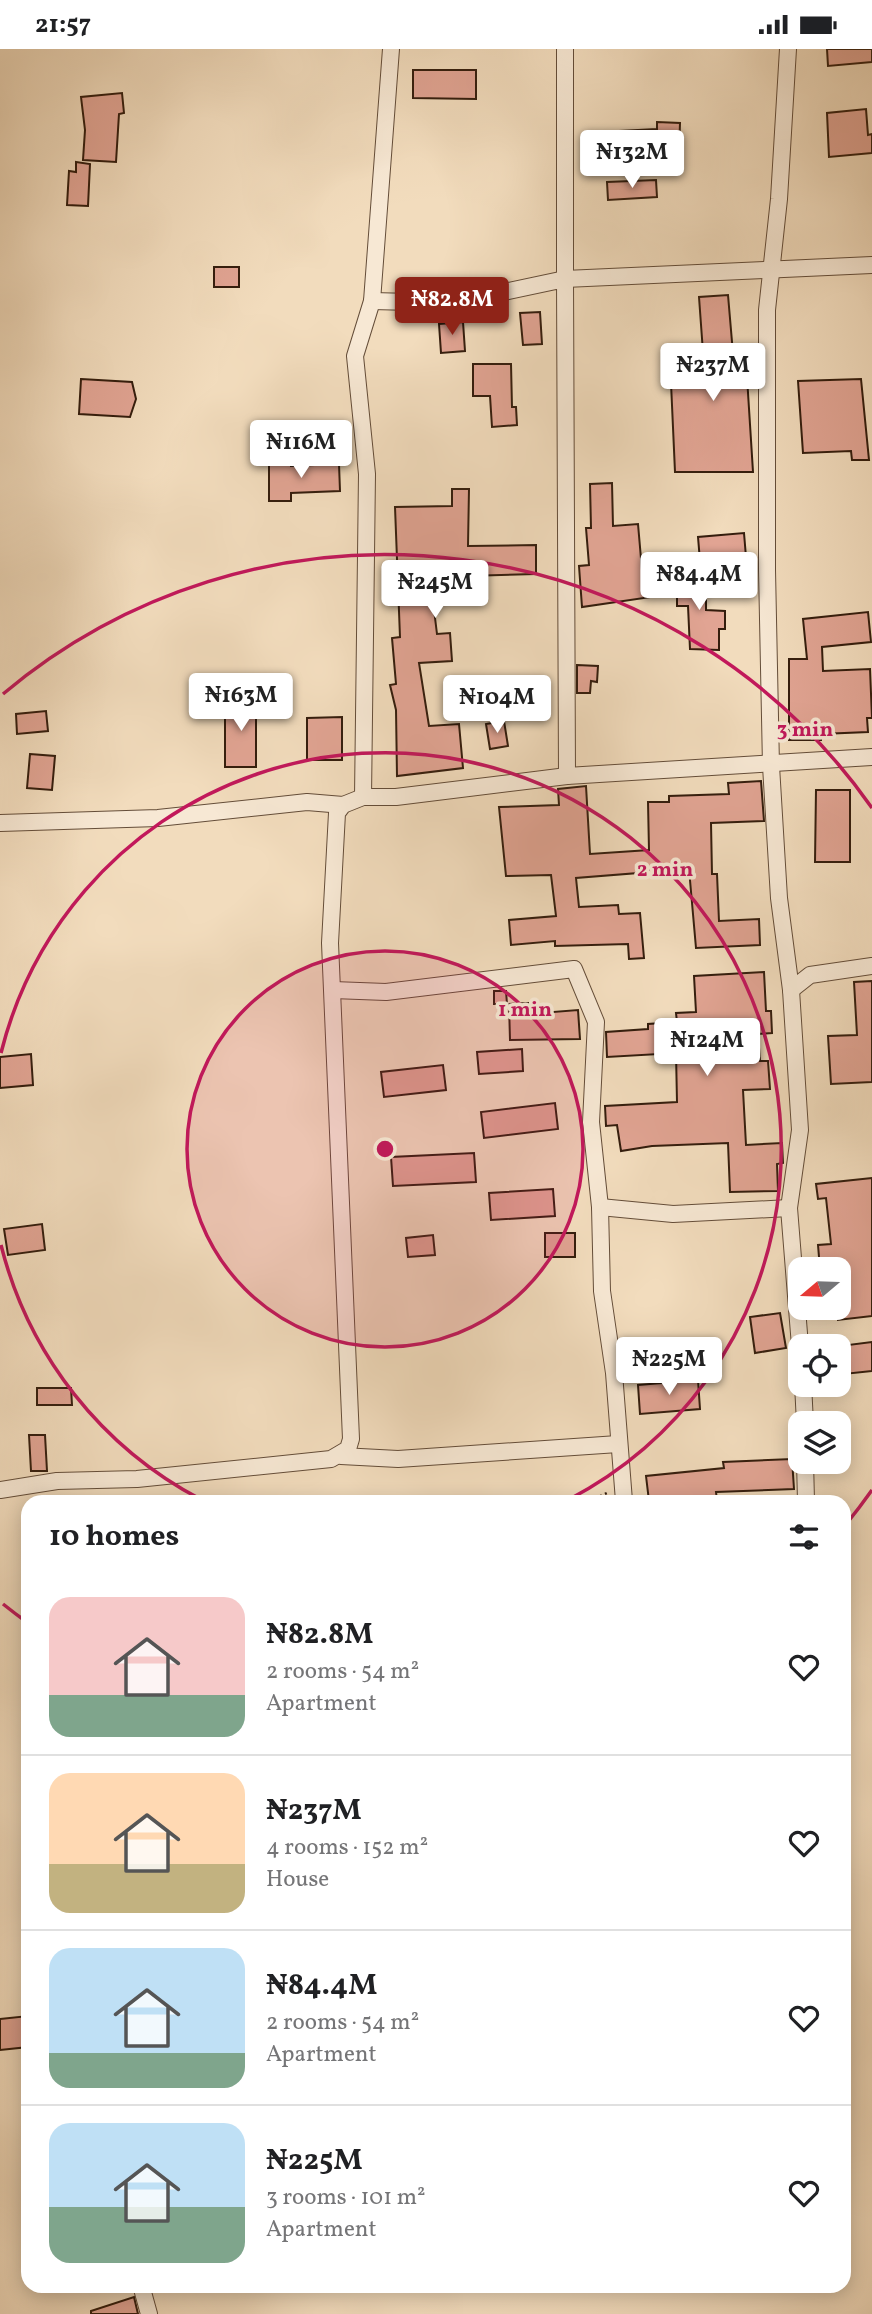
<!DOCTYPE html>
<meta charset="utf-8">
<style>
:root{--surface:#fff;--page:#f6f6f6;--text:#202124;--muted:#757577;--line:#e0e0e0;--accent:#8f2418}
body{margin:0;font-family:Vollkorn,serif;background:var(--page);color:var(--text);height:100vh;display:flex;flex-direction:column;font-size:26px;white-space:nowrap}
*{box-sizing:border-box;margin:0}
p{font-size:23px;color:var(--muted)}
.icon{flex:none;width:38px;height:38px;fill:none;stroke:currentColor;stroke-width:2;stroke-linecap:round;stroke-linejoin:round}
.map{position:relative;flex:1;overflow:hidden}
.drawer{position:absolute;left:21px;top:1446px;width:830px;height:798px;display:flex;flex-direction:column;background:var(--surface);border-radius:21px;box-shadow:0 4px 18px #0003}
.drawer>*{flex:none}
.needle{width:46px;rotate:251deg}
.fabs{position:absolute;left:788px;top:1208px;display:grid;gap:14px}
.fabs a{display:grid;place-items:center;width:63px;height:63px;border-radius:14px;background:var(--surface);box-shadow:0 4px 18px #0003;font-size:35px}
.price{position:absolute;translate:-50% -60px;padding:0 16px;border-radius:7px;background:#fff;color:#222;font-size:23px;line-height:46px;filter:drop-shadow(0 2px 4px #0008)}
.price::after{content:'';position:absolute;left:50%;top:42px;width:21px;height:16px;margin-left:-10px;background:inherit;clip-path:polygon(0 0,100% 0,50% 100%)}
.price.active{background:var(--accent);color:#fff}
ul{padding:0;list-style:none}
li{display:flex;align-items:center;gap:21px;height:175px;padding:0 28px}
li+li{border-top:2px solid var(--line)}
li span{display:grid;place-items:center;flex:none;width:196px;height:140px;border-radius:21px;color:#555}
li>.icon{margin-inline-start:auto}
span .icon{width:84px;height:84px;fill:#fffc;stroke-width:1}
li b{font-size:30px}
h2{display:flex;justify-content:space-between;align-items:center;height:84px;padding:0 28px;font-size:30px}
.status{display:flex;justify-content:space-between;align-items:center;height:49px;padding:0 35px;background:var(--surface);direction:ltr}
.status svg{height:19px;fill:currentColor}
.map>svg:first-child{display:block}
.building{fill:#e1a493;stroke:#341d0d;stroke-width:2}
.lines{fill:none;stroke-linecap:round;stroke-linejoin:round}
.minor-casing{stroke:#644d39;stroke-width:18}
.path{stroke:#341d0d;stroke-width:2.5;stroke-dasharray:2 3.5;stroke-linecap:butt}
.minor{stroke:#f7e8d4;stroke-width:16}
.ring{fill:none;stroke:#c2185b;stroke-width:3.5}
.centre{fill:#c2185b;stroke:#f7e8d4;stroke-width:3.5}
.ring-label{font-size:21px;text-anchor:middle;font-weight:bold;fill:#c2185b;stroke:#f7e8d4;stroke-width:7;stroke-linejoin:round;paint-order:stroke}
</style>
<div class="status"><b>21:57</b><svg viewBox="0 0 49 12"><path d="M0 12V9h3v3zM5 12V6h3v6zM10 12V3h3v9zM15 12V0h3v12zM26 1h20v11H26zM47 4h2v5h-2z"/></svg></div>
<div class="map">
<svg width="872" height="2265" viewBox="0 0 872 2265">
<rect width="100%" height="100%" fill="#f2dcbd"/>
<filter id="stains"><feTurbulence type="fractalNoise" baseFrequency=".00286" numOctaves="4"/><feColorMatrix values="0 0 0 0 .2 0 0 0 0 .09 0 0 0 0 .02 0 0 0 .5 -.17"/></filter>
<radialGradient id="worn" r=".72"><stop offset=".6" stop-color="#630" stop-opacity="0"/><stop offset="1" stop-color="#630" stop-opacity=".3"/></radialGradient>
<!-- building -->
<g class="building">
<polygon points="827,0 872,0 872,13 828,17"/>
<polygon points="413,21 476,21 476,50 413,49"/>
<polygon points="122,44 124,64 119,65 116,113 83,111 85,81 81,48"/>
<polygon points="866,60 868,86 872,85 872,104 829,108 827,64"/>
<polygon points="657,73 680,74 679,104 656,104 656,94 621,96 620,82 657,80"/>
<polygon points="76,113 90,115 88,157 67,156 69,122 76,123"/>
<polygon points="656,131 657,148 608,151 607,133"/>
<rect x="214" y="218" width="25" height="20"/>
<polygon points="728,246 735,328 747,328 753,423 675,423 671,334 705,331 699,248"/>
<polygon points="540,263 542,295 523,296 520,264"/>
<polygon points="463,273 465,302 441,304 439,275"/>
<polygon points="473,315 511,315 512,358 516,358 517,376 492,378 490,347 473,347"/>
<polygon points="81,330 132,333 136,350 130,368 79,365"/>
<polygon points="861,330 869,411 852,411 851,402 803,404 798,332"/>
<polygon points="269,413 291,413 291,417 339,415 340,442 291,444 291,452 269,452"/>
<polygon points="612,434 613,477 638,475 642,521 647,520 651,548 582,558 579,517 589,516 586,479 591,479 590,435"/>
<polygon points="452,440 469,440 468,497 536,496 536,525 430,528 437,585 450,584 452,612 419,614 429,677 459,675 463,719 397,727 396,661 390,636 396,635 392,589 400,588 395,458 452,457"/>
<polygon points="744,484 746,508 700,512 698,488"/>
<polygon points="677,524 706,524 706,561 725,562 725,580 719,580 719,601 690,600 688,557 677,557"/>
<polygon points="868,563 871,593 822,598 823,622 870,620 872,669 867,669 868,683 821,685 821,691 789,691 789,610 807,610 803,570"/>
<polygon points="577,616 598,617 597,633 591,632 590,644 577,644"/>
<rect x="225" y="650" width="31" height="68"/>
<polygon points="46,662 48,682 17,685 16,665"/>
<polygon points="342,668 342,711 307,711 307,669"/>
<polygon points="504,672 508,697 490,700 486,675"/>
<polygon points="30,705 55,707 52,741 27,739"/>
<polygon points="761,732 764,772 711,774 712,825 717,825 719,872 759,870 760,896 696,899 689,820 638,821 638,824 576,829 579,858 618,856 619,865 640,864 644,909 629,910 628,895 555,897 555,892 511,896 509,871 556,867 551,826 506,827 499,758 559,756 558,740 586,737 590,805 649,801 648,753 669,753 669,747 729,745 728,734"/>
<polygon points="816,741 850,741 850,813 815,813"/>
<polygon points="764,923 766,962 771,962 772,984 758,985 760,1012 768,1012 770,1040 743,1041 746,1096 782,1094 783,1114 777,1115 778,1142 730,1143 728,1094 652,1097 621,1102 617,1076 606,1077 605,1057 677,1053 676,1004 607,1008 606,983 648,980 648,975 677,973 676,964 696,963 694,927"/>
<polygon points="872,932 872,1033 831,1035 828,987 857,986 854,933"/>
<polygon points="494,942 506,942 507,955 494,955"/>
<polygon points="528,954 528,965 578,961 580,990 510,991 509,955"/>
<polygon points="522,1000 523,1022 479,1025 477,1003"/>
<polygon points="31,1005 33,1036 0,1039 0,1008"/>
<polygon points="443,1016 446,1041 384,1048 381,1023"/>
<polygon points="555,1054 558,1080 484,1089 481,1063"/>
<polygon points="474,1104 476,1133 393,1137 391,1108"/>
<polygon points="872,1129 872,1267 838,1271 838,1220 820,1220 818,1196 831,1195 826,1149 818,1150 816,1135"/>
<polygon points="553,1140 555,1167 491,1171 489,1144"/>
<polygon points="42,1175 45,1201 8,1206 4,1180"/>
<rect x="545" y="1184" width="30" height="24"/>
<polygon points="433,1186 435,1206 408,1208 406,1189"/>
<polygon points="780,1264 786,1299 755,1304 750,1268"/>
<polygon points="872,1293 872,1322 844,1325 840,1297"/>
<polygon points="698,1331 700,1360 640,1365 638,1336"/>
<polygon points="37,1339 71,1339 72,1356 37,1356"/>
<polygon points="29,1386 45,1386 47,1422 31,1422"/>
<polygon points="792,1410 794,1440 716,1443 717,1451 707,1452 649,1452 646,1427 724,1419 723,1413"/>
<polygon points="28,1967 28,1998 0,2001 0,1970"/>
<polygon points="134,2248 138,2265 91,2265 91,2262"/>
</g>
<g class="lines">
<defs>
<g id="minor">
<polyline points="391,0 372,252 452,254 565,230 567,727"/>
<polyline points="565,0 565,230 872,216"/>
<polyline points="788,0 779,150 767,261 767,521 771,717 779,849 791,941 800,1081 789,1159 800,1297"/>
<polyline points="363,748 367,425 355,307 372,252"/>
<polyline points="0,774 158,769 307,753 343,756"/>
<polyline points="333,941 386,943 574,920 596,973 591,1073 600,1158 602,1242 614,1324 624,1452"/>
<polyline points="791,941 810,926 872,917"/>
<polyline points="600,1158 673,1165 789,1159"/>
<polyline points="803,1335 805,1374"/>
<polyline points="341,1407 398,1410 618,1395"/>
<polyline points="805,1412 806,1452"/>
<polyline points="0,1441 57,1432 137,1430 331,1410 348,1400 351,1390 330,894 337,764 343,756 363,748 396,748 567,727 872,708"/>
<polyline points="141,2236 149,2265"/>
</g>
</defs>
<!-- minor casing -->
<use href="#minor" class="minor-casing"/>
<!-- path -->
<polyline class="path" points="590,1452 607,1444"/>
<!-- minor -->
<use href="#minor" class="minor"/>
</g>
<!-- distance rings -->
<circle cx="385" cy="1100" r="198" fill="#c2185b" fill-opacity=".12"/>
<g class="ring">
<circle cx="385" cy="1100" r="198"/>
<path d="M202 1451A396 396 0 0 1 1 1196M1 1004A396 396 0 1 1 568 1451"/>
<path d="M872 1441A594 594 0 0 1 847 1474M28 1574A594 594 0 0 1 3 1555M3 645A594 594 0 0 1 872 759"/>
</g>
<circle cx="385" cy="1100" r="10" class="centre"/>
<g class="ring-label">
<text x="805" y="687">3 min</text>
<text x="665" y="827">2 min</text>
<text x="525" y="967">1 min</text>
</g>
<rect width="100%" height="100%" filter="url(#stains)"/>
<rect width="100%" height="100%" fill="url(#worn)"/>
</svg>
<div class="fabs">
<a><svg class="needle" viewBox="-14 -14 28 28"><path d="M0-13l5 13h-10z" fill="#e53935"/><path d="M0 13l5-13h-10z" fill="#757577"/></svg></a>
<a><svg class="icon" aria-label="locate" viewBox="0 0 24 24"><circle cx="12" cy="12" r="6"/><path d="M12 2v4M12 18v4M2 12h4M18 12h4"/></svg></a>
<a><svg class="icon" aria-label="layers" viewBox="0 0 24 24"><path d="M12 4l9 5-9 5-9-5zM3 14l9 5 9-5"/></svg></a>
</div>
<b class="price" style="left:632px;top:141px">₦132M</b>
<b class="price active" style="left:452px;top:288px">₦82.8M</b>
<b class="price" style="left:713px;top:354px">₦237M</b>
<b class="price" style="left:301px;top:431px">₦116M</b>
<b class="price" style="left:699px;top:563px">₦84.4M</b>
<b class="price" style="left:435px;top:571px">₦245M</b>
<b class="price" style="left:241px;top:684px">₦163M</b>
<b class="price" style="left:497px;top:686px">₦104M</b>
<b class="price" style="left:707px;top:1029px">₦124M</b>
<b class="price" style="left:669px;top:1348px">₦225M</b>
<section class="drawer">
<h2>10 homes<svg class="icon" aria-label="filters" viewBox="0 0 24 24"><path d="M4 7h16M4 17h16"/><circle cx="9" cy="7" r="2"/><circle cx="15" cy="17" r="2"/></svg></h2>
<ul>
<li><span style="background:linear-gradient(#f6c9c9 70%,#7fa58c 0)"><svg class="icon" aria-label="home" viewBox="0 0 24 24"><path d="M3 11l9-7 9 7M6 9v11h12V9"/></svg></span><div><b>₦82.8M</b><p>2 rooms · 54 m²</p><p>Apartment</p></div><svg class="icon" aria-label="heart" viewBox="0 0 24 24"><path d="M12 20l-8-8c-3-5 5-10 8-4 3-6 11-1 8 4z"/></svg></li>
<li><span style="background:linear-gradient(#ffd9b3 65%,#c2b280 0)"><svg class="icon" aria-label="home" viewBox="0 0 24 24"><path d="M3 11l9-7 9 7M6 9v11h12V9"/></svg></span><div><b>₦237M</b><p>4 rooms · 152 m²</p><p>House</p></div><svg class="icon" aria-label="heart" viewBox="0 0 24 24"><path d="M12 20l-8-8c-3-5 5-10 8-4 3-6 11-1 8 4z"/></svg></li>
<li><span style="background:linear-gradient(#bfe0f5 75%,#7fa58c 0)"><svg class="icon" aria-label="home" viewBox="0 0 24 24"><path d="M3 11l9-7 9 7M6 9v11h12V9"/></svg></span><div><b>₦84.4M</b><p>2 rooms · 54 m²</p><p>Apartment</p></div><svg class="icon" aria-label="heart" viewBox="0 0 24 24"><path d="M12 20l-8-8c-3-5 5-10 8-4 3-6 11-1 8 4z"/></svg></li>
<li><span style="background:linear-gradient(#bfe0f5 60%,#7fa58c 0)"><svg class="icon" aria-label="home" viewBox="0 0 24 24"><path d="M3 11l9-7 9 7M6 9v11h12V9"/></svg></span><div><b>₦225M</b><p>3 rooms · 101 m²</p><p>Apartment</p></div><svg class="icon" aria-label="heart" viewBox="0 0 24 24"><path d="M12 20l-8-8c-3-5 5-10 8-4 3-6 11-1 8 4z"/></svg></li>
</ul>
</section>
</div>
